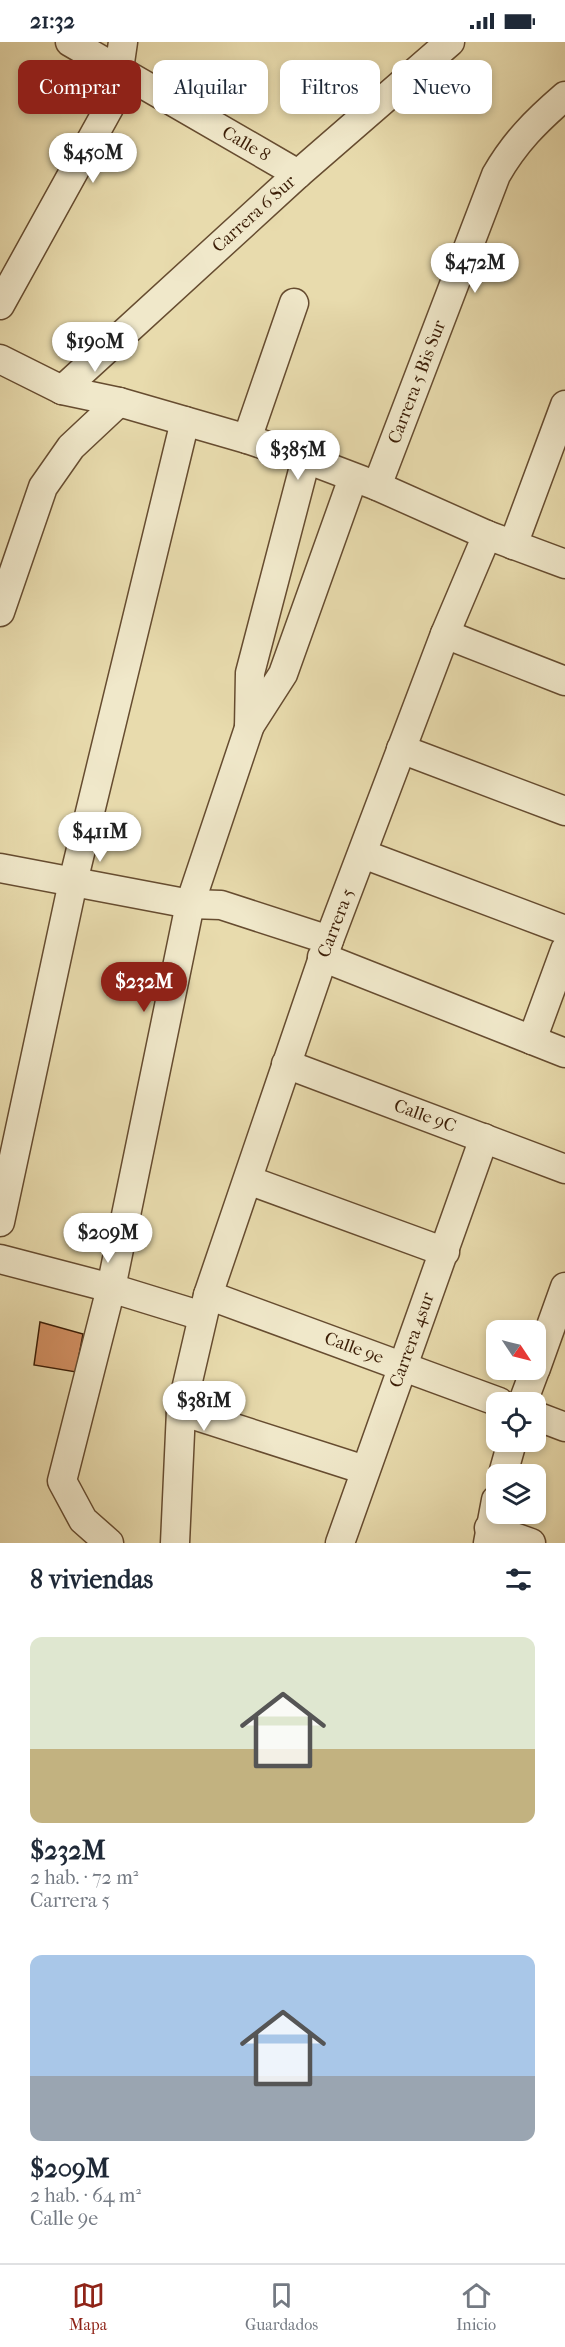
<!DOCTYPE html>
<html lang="es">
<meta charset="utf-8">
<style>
:root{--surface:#fff;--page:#f2f2f3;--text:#1f2937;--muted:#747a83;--line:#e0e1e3;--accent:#8f2418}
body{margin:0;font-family:"IM FELL French Canon",serif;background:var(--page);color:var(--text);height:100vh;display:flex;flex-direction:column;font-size:22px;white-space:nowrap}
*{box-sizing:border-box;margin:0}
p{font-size:20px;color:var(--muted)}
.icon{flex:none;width:33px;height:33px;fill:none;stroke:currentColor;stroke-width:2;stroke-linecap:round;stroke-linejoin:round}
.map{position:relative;height:1501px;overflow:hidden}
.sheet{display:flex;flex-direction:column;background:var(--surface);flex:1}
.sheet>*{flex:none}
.banner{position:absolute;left:18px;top:18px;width:530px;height:54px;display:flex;gap:12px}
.needle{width:39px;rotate:125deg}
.fabs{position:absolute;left:486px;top:1278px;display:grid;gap:12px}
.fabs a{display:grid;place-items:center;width:60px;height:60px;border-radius:12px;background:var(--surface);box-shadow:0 3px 9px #0003;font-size:30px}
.price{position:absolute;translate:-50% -51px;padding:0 14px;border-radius:21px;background:#fff;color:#222;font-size:20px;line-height:39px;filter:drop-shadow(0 2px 3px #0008)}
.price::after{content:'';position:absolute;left:50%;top:36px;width:18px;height:14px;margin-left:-9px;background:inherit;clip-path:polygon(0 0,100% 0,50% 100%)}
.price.selected{background:var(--accent);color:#fff}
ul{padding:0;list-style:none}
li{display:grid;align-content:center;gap:12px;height:318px;padding:0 30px}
li span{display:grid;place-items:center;height:186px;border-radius:12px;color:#555}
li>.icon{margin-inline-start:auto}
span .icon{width:108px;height:108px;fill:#fffc;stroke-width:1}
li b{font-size:26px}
h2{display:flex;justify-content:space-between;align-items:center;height:72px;padding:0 30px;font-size:26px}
.chip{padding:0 21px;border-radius:12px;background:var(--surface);box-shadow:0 3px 9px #0003;font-size:21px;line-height:54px}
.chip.selected{background:var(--accent);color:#fff}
.status{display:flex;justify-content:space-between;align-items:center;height:42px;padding:0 30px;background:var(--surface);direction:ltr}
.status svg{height:16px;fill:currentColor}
.tabs{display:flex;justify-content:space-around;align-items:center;height:84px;border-top:2px solid var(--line);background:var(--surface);font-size:16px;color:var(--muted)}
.tabs a{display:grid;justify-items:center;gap:3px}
.tabs .selected{color:var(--accent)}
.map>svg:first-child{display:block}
.building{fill:#d29063;stroke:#3b1d06;stroke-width:1.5}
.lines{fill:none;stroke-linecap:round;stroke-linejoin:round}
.street-casing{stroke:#664c30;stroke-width:31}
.street{stroke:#f0e8ca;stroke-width:28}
.labels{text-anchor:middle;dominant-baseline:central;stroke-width:4.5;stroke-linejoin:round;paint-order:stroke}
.street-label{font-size:18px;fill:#3b1d06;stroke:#f0e8ca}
</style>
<div class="status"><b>21:32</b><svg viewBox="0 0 49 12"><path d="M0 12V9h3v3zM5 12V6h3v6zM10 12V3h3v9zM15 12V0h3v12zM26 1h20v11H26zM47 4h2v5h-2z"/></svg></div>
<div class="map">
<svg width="565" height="1501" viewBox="0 0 565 1501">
<rect width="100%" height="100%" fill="#e8dbad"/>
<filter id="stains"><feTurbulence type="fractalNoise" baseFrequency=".00333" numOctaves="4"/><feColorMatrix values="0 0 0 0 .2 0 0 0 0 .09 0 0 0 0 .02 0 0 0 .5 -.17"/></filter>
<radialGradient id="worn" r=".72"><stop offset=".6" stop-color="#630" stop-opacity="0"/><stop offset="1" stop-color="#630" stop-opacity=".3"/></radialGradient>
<!-- building -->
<polygon class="building" points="40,1280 83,1292 76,1330 34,1323"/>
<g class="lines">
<defs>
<g id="street">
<polyline points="70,0 298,132"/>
<polyline points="0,263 115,55 123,0"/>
<polyline points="0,317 62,348 119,360 247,397 306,417 377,444 487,493 565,522"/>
<polyline points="62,348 298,132 450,0"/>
<polyline points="247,397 294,261"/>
<path d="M 377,444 L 496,133 C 515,100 536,79 565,54"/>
<polyline points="513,503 565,363"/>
<polyline points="0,570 43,445 71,405 119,360"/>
<polyline points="445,592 565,639"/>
<polyline points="249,685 283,632 353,436"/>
<polyline points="401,707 565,769"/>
<polyline points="363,812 565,888"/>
<polyline points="0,826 190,862 221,863 329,898"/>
<polyline points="322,915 565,1011"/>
<polyline points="532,998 565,908"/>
<polyline points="286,1022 565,1127"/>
<polyline points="248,1138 445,1210"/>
<polyline points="0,1180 73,840 185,379"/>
<polyline points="0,1217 111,1246 202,1274"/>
<polyline points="208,1253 499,1360"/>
<polyline points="536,1326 565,1245"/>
<polyline points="523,1360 535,1328"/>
<polyline points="181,1369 365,1428"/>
<polyline points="536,1374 565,1385"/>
<polyline points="503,1432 512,1400"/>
<polyline points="489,1486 531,1501"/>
<polyline points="109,1501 83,1478 62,1439 111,1246 190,862 249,686 250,631 306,417"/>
<polyline points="175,1501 181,1369 208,1253 329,898 445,592 487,493"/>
<polyline points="340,1501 484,1096"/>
<polyline points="488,1501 496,1458"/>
</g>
</defs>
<!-- street casing -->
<use href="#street" class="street-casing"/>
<!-- street -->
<use href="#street" class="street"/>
</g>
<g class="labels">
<!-- street labels -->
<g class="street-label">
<text transform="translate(246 102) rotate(30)">Calle 8</text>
<text transform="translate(254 172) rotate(-42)">Carrera 6 Sur</text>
<text transform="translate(417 340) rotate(-69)">Carrera 5 Bis Sur</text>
<text transform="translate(336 881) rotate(-69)">Carrera 5</text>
<text transform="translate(425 1074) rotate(20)">Calle 9C</text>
<text transform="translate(412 1298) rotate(-70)">Carrera 4sur</text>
<text transform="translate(354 1306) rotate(20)">Calle 9e</text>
</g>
</g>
<rect width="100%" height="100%" filter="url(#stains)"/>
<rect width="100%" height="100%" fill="url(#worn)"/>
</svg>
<div class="fabs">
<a><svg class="needle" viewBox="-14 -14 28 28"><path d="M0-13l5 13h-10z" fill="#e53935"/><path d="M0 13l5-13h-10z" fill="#747a83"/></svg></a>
<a><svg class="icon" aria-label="locate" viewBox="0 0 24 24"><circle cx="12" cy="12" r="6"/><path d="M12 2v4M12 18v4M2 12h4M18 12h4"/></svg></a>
<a><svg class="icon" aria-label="layers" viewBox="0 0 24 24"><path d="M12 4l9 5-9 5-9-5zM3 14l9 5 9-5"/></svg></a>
</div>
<b class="price" style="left:93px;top:142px">$450M</b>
<b class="price" style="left:475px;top:252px">$472M</b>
<b class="price" style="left:95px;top:331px">$190M</b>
<b class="price" style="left:298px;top:439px">$385M</b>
<b class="price" style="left:100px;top:821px">$411M</b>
<b class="price selected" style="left:144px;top:971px">$232M</b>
<b class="price" style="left:108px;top:1222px">$209M</b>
<b class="price" style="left:204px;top:1390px">$381M</b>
<div class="banner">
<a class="chip selected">Comprar</a>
<a class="chip">Alquilar</a>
<a class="chip">Filtros</a>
<a class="chip">Nuevo</a>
</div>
</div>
<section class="sheet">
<h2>8 viviendas<svg class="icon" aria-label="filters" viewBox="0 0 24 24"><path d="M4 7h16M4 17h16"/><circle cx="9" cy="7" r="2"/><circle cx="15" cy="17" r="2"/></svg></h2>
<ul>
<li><span style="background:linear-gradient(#dfe7d0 60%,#c2b280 0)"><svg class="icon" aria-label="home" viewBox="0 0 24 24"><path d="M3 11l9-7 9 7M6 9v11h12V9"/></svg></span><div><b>$232M</b><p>2 hab. · 72 m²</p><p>Carrera 5</p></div></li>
<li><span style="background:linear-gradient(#a9c7e8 65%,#9aa5b1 0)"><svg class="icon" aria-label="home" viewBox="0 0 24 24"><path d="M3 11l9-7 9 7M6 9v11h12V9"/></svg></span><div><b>$209M</b><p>2 hab. · 64 m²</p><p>Calle 9e</p></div></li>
</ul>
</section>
<nav class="tabs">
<a class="selected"><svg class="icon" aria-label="map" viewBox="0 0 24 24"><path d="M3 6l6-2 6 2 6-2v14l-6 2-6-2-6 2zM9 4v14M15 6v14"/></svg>Mapa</a>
<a><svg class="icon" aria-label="saved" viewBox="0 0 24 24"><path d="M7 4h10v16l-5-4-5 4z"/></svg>Guardados</a>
<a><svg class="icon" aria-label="home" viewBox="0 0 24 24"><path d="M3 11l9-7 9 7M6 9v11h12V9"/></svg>Inicio</a>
</nav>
